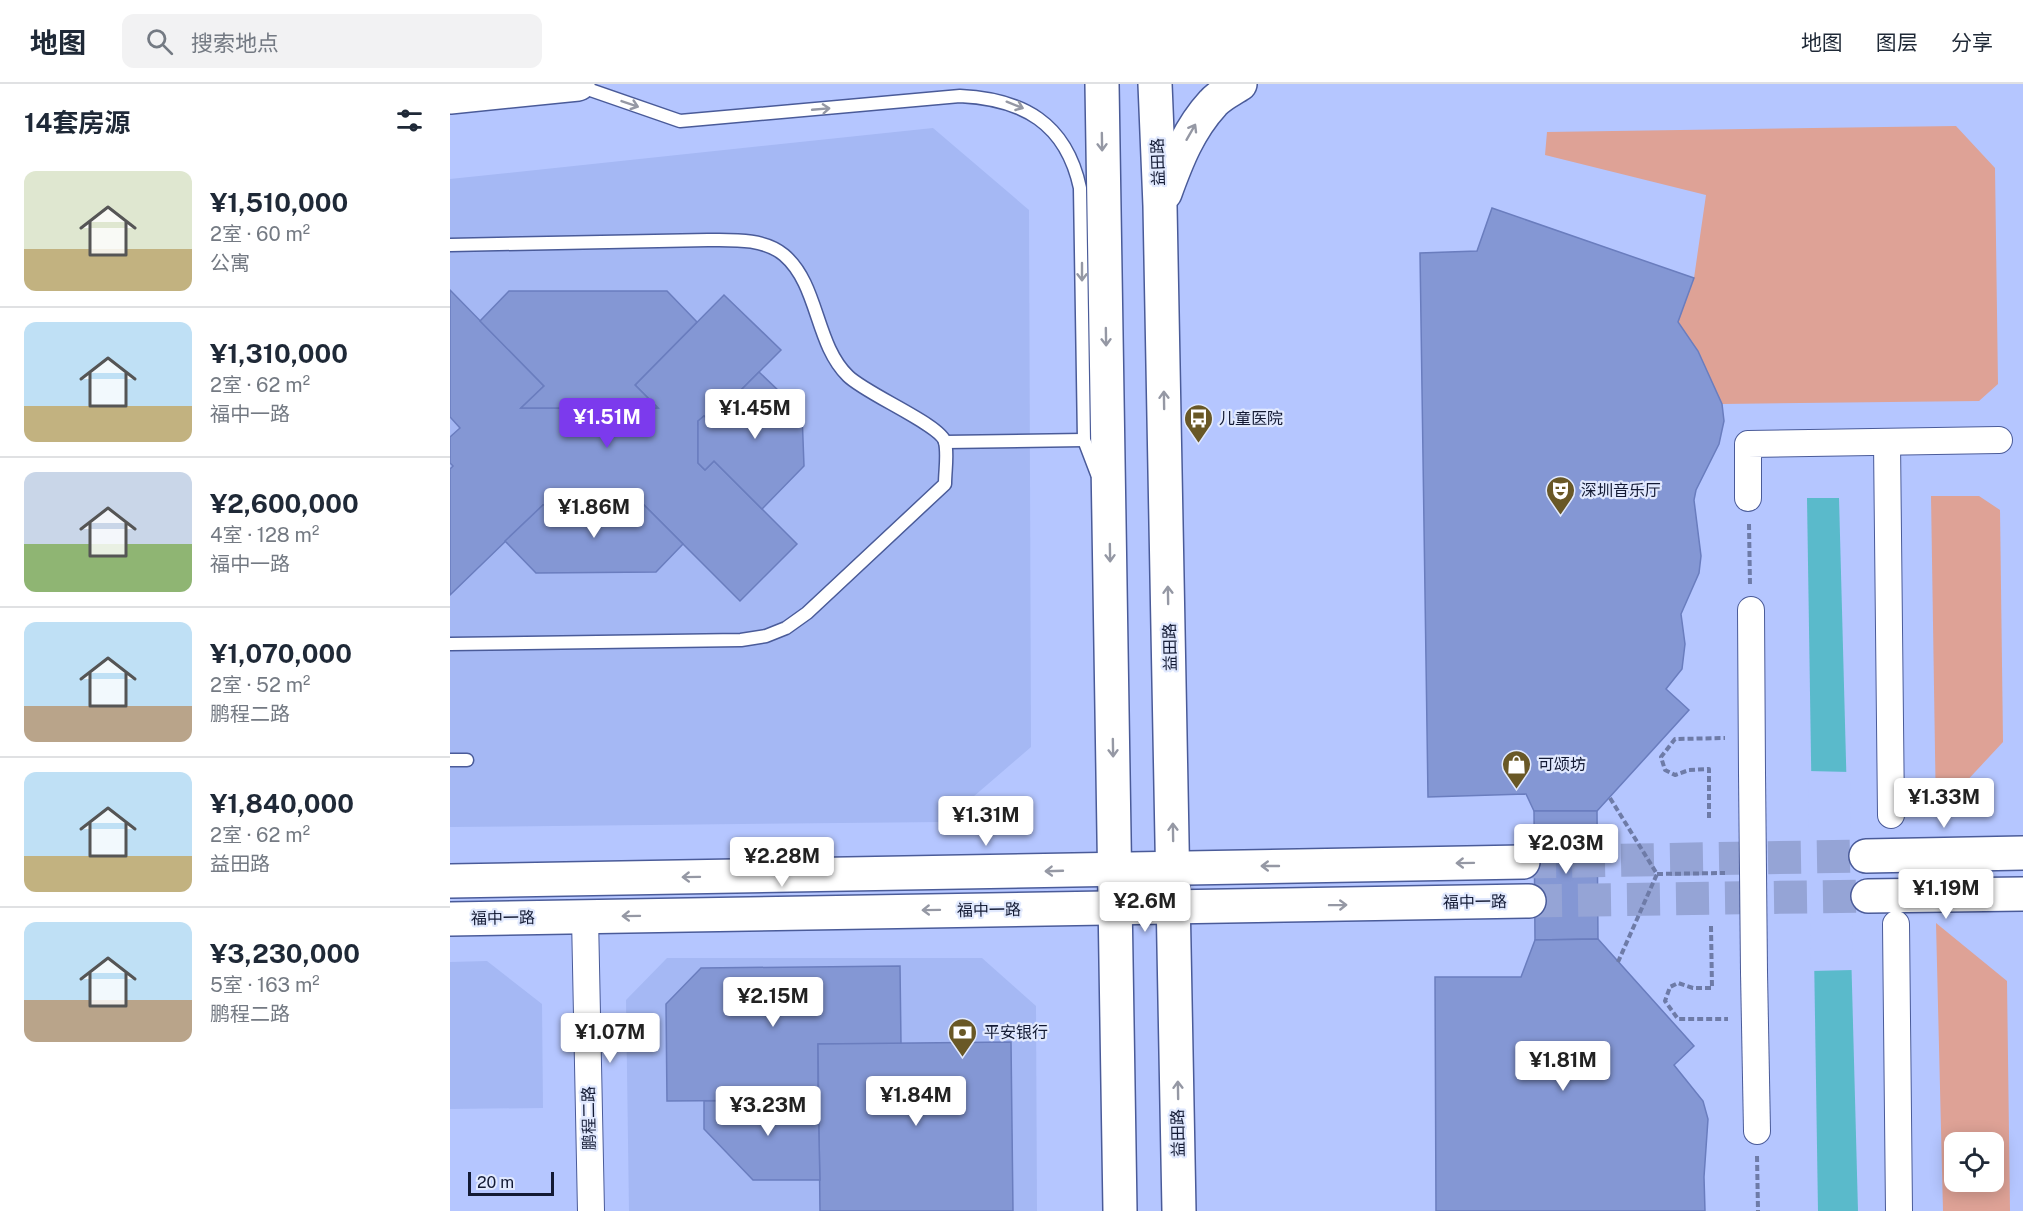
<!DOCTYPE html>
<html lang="zh">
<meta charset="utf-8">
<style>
:root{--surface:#fff;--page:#f2f2f3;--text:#1f2937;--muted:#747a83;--line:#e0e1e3;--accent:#7c3aed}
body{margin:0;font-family:"Public Sans","Noto Sans SC",sans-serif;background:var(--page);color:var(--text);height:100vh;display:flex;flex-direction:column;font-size:22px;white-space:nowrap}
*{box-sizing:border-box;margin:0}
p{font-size:20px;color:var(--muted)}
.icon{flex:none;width:33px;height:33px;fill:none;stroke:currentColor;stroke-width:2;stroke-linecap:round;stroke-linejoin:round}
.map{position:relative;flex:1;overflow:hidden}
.sheet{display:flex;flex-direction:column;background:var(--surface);width:450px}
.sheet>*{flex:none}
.controls{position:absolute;left:1494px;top:1048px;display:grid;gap:12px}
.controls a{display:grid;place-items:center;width:60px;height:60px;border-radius:12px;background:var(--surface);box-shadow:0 3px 15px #0003;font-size:30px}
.scale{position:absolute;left:18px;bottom:15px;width:86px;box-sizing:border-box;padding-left:6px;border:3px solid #131a34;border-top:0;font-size:16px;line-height:21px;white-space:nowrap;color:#131a34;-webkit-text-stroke:4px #e1e9fe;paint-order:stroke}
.price{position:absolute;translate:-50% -51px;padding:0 14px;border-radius:6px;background:#fff;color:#222;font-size:20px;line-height:39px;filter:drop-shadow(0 2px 3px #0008)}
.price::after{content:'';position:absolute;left:50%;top:36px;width:18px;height:14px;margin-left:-9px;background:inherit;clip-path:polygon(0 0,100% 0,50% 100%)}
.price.selected{background:var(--accent);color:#fff}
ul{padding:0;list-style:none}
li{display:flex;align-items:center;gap:18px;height:150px;padding:0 24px}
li+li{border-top:2px solid var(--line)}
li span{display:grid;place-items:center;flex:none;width:168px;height:120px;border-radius:12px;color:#555}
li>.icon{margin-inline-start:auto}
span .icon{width:72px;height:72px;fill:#fffc;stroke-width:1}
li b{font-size:26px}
h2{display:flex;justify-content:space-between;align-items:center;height:72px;padding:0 24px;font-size:26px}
header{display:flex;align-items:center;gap:36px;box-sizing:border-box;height:84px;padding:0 30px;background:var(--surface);border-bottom:2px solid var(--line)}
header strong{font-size:28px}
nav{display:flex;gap:33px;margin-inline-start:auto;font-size:21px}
.search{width:420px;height:54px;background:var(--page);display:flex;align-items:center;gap:15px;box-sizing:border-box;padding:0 21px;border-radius:12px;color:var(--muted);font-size:22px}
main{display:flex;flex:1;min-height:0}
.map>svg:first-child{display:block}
.built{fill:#a5b8f4}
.green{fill:#dea296;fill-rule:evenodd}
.water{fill:#5abacb}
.pier{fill:#b5c6ff}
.building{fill:#8497d4;stroke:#6a7dbe;stroke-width:1.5}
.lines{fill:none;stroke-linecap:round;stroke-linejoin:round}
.secondary-tunnel{stroke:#95a4d6;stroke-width:33;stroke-dasharray:33 16;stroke-linecap:butt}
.lane-casing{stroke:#4a5b99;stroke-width:15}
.street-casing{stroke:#4a5b99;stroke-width:28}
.secondary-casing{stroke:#4a5b99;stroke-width:36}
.primary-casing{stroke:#4a5b99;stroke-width:36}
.path{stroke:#6e7ba7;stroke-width:4;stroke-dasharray:6 3;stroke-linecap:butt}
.lane{stroke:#fff;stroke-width:12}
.street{stroke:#fff;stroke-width:26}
.secondary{stroke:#fff;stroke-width:33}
.primary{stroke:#fff;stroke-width:33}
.street-bridge-casing{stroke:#4a5b99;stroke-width:28;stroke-linecap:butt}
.path-bridge{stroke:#6e7ba7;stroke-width:4;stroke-dasharray:6 3;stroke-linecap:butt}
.street-bridge{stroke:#fff;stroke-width:26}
.oneway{stroke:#9598a4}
.labels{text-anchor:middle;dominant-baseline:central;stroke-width:4.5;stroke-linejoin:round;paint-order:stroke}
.street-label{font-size:16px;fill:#131a34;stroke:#e1e9fe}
.poi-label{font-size:16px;fill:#131a34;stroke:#e1e9fe;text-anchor:start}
</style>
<header>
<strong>地图</strong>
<div class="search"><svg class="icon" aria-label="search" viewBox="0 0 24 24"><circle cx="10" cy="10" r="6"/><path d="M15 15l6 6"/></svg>搜索地点</div>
<nav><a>地图</a><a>图层</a><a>分享</a></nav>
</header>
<main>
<section class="sheet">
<h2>14套房源<svg class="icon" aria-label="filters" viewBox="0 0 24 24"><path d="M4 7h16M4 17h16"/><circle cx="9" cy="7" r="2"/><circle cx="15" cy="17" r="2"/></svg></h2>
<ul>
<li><span style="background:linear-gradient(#dfe7d0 65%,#c2b280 0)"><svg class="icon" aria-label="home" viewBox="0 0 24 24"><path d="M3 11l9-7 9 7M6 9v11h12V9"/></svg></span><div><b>¥1,510,000</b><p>2室 · 60 m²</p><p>公寓</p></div></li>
<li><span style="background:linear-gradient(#bfe0f5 70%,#c2b280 0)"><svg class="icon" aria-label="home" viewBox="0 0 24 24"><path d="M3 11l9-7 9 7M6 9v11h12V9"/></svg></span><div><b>¥1,310,000</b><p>2室 · 62 m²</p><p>福中一路</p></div></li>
<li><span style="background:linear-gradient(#c9d6e8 60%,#8fb573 0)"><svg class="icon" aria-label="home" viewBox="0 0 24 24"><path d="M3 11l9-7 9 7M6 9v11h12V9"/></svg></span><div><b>¥2,600,000</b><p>4室 · 128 m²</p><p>福中一路</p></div></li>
<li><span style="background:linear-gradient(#bfe0f5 70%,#b9a48a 0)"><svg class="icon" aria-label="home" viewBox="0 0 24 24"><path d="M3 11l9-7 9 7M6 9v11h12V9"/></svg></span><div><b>¥1,070,000</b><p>2室 · 52 m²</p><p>鹏程二路</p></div></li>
<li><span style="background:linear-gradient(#bfe0f5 70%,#c2b280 0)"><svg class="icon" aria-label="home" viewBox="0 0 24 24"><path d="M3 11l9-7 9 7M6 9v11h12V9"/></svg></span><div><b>¥1,840,000</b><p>2室 · 62 m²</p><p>益田路</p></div></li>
<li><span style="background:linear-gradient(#bfe0f5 65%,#b9a48a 0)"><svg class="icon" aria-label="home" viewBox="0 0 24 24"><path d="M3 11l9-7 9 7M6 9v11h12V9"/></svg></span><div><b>¥3,230,000</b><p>5室 · 163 m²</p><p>鹏程二路</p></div></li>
</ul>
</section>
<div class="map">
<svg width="1573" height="1127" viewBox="0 0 1573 1127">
<rect width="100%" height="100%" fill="#b5c6ff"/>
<!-- built -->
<g class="built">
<polygon points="483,44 579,126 581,663 494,738 0,743 0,95"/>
<polygon points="217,874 532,874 586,922 587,1127 179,1127 176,916"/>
<polygon points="37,877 92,920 93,1024 0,1025 0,878"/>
</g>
<!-- green -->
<g class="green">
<polygon points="1506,42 1545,84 1548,300 1529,317 1272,320 1248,267 1228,238 1244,194 1256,111 1095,71 1097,48"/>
<polygon points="1481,412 1529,412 1550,426 1553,658 1486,730"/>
<path d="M 1486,839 L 1557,897 L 1560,1127 L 1493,1127 ZM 1504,1059 L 1544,1059 L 1544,1098 L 1504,1098 Z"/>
</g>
<!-- water -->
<polygon class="water" points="1357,414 1389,414 1408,1127 1368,1127"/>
<!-- pier -->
<polygon class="pier" points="1358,687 1400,688 1403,886 1361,887"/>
<!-- building -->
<g class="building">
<polygon points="1042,124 1244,194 1228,238 1248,267 1272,320 1274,337 1269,360 1246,406 1244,416 1251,472 1249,489 1231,530 1235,560 1232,585 1216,605 1239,626 1147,727 1084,727 1076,710 978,713 970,169 1027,167"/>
<polygon points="0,206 94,302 71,324 208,324 185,301 274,211 331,266 260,337 254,332 248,337 248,379 255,386 264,377 347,460 290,517 192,419 93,421 0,511 0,385 3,382 0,379 0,353 10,344 0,333"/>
<polygon points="59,207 217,207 247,238 185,301 208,324 71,324 94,302 30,237"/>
<polygon points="309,288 352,329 354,382 312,425 264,377 255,386 248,379 248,337 254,332 260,337"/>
<polygon points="192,419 233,460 206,488 86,489 55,457 93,421"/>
<polygon points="1084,727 1147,727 1148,855 1085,856"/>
<polygon points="1148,855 1244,962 1224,981 1253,1017 1258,1035 1254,1093 1255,1127 986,1127 985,893 1071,893 1085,856"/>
<polygon points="450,882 451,960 368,960 368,1016 217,1017 216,920 251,884"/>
<polygon points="561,958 563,1127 370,1127 368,960"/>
<polygon points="368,1016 370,1096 303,1096 254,1045 254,1017"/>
</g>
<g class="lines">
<!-- secondary-tunnel -->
<g class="secondary-tunnel">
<polyline points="1073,778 1416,772"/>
<polyline points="1079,817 1418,812"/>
</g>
<defs>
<g id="lane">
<path d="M 129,2 L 230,37 L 510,12 C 573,15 616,39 630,104 L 634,356 L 647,390"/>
<path d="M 0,161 L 258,156 C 282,156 314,154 334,171 C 369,201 365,260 398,292 C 416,310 491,341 495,358 C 498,370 495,387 495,400 L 357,529 L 336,544 L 316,552 L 291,556 L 0,560"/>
<polyline points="495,358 634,356"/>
<polyline points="0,676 17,676"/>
</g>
<g id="street">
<polyline points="1437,358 1441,731"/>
<polyline points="1298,414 1298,360 1549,356"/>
<polyline points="1301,526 1302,689"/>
<polyline points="135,833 141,1127"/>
<polyline points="1446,840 1449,1127"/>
<polyline points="1304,888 1307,1047"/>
</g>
<g id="secondary">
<polyline points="1416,772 1573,769"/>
<polyline points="0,797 1073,778"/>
<polyline points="1418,812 1573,810"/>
<polyline points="0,835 1079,817"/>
</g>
<g id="primary">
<polyline points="652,0 670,1127"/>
<polyline points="705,0 710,122 729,1127"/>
<polyline points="0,13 128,0"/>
<path d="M 715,109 C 727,76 739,45 763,19 C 770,11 781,6 790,0"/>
</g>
</defs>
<!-- lane casing -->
<use href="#lane" class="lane-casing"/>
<!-- street casing -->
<use href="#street" class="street-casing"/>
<!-- secondary casing -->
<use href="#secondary" class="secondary-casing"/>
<!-- primary casing -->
<use href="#primary" class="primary-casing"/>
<!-- path -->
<g class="path">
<polyline points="1299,440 1300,501"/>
<polyline points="1259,734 1259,685 1239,686 1225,691 1215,686 1211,673 1225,655 1275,654"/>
<polyline points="1207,790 1275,789"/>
<polyline points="1261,842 1262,904 1243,904 1228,899 1220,903 1215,917 1228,935 1278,935"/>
<polyline points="1307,1072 1308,1127"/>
</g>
<!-- lane -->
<use href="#lane" class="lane"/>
<!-- street -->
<use href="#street" class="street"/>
<!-- secondary -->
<use href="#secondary" class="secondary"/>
<!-- primary -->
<use href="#primary" class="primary"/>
<defs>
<polyline id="street-bridge" points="1302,689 1304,888"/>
</defs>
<!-- street-bridge casing -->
<use href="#street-bridge" class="street-bridge-casing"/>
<!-- path-bridge -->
<polyline class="path-bridge" points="1160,714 1207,790 1168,878"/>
<!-- street-bridge -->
<use href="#street-bridge" class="street-bridge"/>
</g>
<!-- one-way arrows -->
<defs><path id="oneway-shaft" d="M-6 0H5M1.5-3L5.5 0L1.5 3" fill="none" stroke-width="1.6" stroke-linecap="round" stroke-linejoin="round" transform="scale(1.5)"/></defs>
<g class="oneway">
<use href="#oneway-shaft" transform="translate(180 20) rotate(19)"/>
<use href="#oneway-shaft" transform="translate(565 21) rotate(22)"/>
<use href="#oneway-shaft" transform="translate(371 25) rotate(-5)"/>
<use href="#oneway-shaft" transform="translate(741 48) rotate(-60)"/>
<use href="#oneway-shaft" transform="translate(652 58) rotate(89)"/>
<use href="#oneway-shaft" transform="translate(632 188) rotate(90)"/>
<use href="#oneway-shaft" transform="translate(656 253) rotate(89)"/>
<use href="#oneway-shaft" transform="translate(714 316) rotate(-91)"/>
<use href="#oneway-shaft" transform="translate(660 469) rotate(89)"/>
<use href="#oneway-shaft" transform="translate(718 511) rotate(-91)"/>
<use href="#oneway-shaft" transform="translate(663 664) rotate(89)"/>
<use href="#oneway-shaft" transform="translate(723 748) rotate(-91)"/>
<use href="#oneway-shaft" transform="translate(1015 779) rotate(179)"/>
<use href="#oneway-shaft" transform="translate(820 782) rotate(180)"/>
<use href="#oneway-shaft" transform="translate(604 787) rotate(178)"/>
<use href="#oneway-shaft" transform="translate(241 793) rotate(179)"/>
<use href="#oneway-shaft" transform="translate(888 821) rotate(-1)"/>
<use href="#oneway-shaft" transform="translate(481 826) rotate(179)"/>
<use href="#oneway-shaft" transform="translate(181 832) rotate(179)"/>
<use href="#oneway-shaft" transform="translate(728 1006) rotate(-91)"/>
</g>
<!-- icons -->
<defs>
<symbol id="bus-pin" viewBox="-11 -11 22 30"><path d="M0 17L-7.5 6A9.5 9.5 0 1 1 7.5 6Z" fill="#695826" stroke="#e1e9fe"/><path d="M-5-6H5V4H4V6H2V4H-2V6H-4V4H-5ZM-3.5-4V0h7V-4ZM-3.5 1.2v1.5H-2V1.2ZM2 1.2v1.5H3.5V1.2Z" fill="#fff"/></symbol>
<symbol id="theatre-pin" viewBox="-11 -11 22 30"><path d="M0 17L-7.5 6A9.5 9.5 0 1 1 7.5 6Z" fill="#695826" stroke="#e1e9fe"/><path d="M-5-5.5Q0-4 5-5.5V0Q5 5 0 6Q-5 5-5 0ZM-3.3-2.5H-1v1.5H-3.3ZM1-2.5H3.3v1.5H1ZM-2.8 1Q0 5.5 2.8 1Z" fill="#fff"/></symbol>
<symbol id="shop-pin" viewBox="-11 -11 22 30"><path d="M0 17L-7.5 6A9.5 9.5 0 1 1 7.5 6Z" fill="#695826" stroke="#e1e9fe"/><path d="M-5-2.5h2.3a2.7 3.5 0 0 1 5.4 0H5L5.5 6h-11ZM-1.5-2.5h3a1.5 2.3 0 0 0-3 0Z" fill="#fff"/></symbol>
<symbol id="bank-pin" viewBox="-11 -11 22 30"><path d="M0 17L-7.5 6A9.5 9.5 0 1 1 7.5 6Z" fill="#695826" stroke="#e1e9fe"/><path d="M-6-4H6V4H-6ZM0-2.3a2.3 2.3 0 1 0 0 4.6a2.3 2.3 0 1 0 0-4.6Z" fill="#fff"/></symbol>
</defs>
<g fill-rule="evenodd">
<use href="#bus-pin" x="732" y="318" width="33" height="45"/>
<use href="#theatre-pin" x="1094" y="390" width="33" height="45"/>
<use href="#shop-pin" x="1050" y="664" width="33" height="45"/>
<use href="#bank-pin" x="496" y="932" width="33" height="45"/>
</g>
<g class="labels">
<!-- street labels -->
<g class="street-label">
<text transform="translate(708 78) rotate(-92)">益田路</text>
<text transform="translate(720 563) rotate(-91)">益田路</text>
<text transform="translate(1025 818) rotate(-1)">福中一路</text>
<text transform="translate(539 826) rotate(-1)">福中一路</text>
<text transform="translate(53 834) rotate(-1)">福中一路</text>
<text transform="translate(139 1034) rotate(-91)">鹏程二路</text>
<text transform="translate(728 1049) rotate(-91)">益田路</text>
</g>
<!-- poi labels -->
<g class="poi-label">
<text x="769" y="334">儿童医院</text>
<text x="1131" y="406">深圳音乐厅</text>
<text x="1088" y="680">可颂坊</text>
<text x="534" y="948">平安银行</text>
</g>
</g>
</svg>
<div class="controls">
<a><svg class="icon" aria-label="locate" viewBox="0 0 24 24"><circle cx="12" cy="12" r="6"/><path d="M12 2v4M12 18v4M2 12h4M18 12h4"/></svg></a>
</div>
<div class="scale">20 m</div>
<b class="price" style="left:305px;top:356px">¥1.45M</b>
<b class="price selected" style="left:157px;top:365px">¥1.51M</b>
<b class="price" style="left:144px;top:455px">¥1.86M</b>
<b class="price" style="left:1494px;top:745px">¥1.33M</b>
<b class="price" style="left:536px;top:763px">¥1.31M</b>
<b class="price" style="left:1116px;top:791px">¥2.03M</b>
<b class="price" style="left:332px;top:804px">¥2.28M</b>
<b class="price" style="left:1496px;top:836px">¥1.19M</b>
<b class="price" style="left:695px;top:849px">¥2.6M</b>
<b class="price" style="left:323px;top:944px">¥2.15M</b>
<b class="price" style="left:160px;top:980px">¥1.07M</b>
<b class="price" style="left:1113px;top:1008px">¥1.81M</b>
<b class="price" style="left:466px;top:1043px">¥1.84M</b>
<b class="price" style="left:318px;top:1053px">¥3.23M</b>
</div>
</main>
